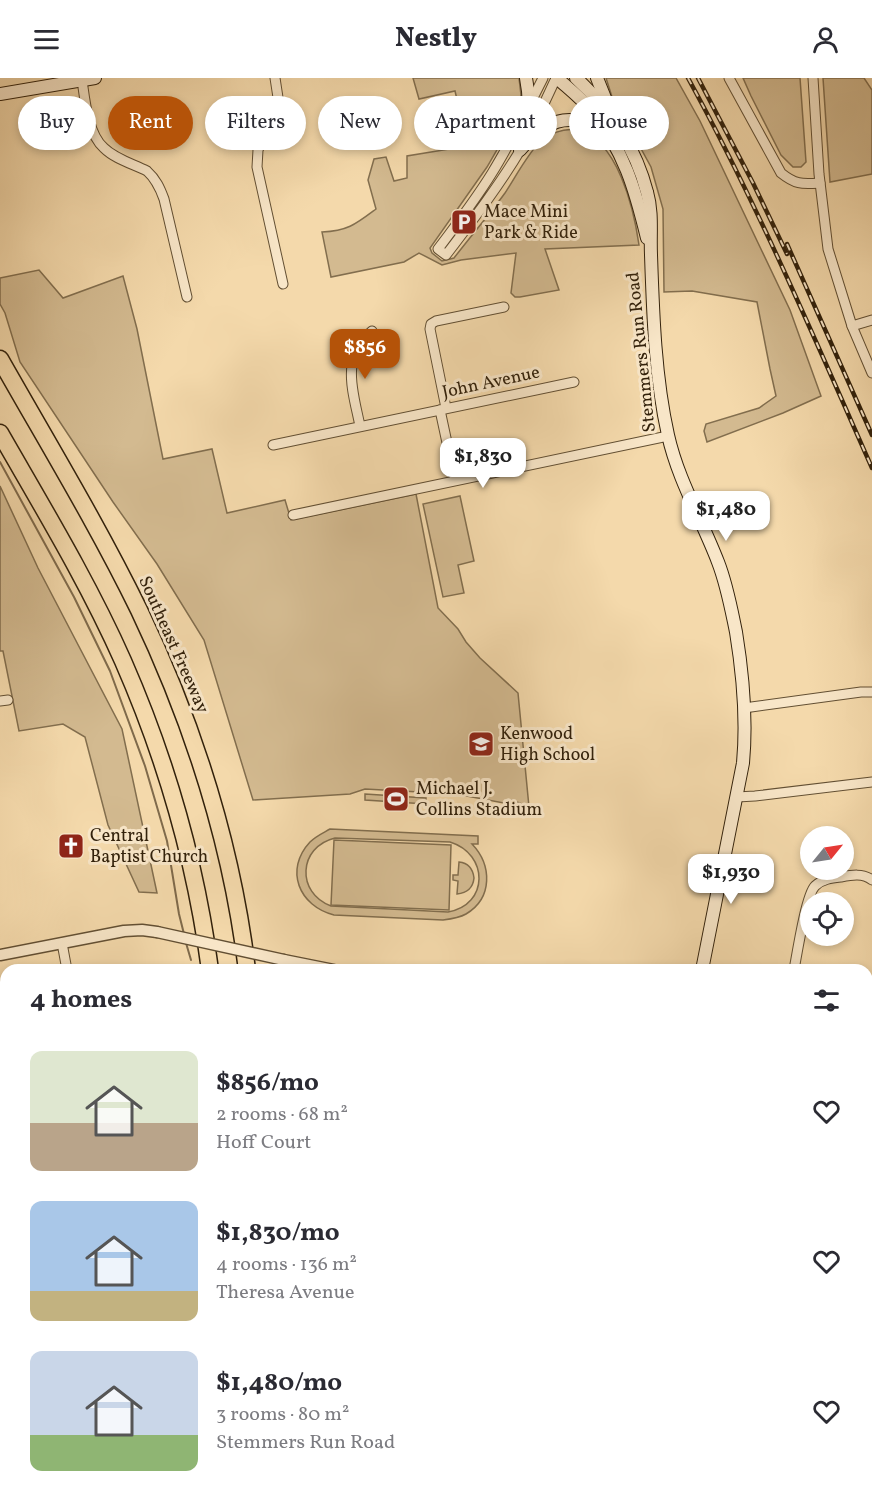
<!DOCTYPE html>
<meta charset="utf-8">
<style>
:root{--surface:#fff;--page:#f7f7f7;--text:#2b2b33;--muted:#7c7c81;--accent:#b45309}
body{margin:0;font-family:Vollkorn,serif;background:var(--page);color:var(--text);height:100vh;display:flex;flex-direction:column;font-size:22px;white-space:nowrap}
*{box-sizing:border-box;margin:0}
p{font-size:20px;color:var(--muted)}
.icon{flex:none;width:33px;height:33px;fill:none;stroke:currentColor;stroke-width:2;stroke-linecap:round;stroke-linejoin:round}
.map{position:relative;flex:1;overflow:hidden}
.panel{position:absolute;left:0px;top:886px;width:873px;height:536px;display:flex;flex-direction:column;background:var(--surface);border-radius:18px 18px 0 0;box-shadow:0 3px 9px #0003}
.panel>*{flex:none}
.banner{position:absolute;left:18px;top:18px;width:837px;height:54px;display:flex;gap:12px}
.needle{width:39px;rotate:60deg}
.controls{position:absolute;left:800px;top:748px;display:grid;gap:12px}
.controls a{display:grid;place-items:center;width:54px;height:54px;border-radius:50%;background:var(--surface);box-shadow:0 3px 9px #0003;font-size:30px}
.price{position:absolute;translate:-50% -51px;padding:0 14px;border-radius:12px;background:#fff;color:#222;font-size:20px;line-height:39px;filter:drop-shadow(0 2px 3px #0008)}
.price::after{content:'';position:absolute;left:50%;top:36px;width:18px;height:14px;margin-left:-9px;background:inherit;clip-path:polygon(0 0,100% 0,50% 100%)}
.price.current{background:var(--accent);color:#fff}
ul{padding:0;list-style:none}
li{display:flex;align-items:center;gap:18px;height:150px;padding:0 30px}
li span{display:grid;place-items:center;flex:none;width:168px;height:120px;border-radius:12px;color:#555}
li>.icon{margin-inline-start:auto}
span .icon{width:72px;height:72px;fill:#fffc;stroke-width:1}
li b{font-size:26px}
h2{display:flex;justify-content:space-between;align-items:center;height:72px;padding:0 30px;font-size:26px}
.chip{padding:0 21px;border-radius:27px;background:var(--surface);box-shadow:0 3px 9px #0003;font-size:21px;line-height:54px}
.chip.current{background:var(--accent);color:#fff}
header{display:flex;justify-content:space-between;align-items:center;height:78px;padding:0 30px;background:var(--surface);font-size:27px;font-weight:800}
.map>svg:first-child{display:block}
.green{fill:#d3ba90;stroke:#826e4e;stroke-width:1.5;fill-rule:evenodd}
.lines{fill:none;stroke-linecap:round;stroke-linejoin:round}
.stream{stroke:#7f6a4b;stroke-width:2}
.minor-casing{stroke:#624f33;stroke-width:11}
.tertiary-casing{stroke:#624f33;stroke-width:13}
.secondary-casing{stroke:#32210b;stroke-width:14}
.motorway-casing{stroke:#32210b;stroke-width:19}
.minor{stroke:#f8e6c8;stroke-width:9}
.tertiary{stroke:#f8e6c8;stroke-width:10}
.secondary{stroke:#f8e6c8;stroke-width:12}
.motorway{stroke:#f4d9ab;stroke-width:16}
.rail-casing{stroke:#32210b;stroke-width:4.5}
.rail{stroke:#f8e6c8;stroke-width:2;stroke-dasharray:7;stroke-linecap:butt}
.tertiary-bridge-casing{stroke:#624f33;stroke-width:13;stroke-linecap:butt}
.tertiary-bridge{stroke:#f8e6c8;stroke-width:10}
.labels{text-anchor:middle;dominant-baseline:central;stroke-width:6;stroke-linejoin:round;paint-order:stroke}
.poi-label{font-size:18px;fill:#32210b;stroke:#f8e6c8;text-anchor:start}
.street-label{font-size:18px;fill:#32210b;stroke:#f8e6c8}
</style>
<header><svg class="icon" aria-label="menu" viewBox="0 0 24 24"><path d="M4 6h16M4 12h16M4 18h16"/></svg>Nestly<svg class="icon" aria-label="person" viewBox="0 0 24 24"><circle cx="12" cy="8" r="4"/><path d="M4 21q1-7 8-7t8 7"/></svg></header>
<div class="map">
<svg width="872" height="1421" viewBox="0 0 872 1421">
<rect width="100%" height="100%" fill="#f4d9ab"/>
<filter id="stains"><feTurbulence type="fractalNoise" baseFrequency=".00333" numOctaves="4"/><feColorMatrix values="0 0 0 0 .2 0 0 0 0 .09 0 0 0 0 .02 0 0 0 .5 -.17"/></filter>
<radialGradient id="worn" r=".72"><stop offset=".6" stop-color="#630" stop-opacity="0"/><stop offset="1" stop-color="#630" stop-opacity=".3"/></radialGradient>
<!-- green -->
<g class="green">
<path d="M 413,0 L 519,0 L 521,17 L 517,37 L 487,89 L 430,170 L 432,175 L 442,183 L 454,180 C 471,158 489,137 505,115 C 515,100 529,73 542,62 C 552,55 564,50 576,52 C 618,60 634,132 639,167 L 545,171 L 559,212 L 520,219 L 515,219 L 511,215 L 516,175 L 461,182 L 442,187 L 419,175 L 404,184 L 331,199 L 322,154 C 348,153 356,146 376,131 L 368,102 L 374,81 L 386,79 L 394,103 L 407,100 L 407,78 L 468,68 L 455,13 L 419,21 Z"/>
<polygon points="606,0 676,0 700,43 790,232 821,318 783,335 707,364 704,353 706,346 759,330 776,318 770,291 757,224 692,213 664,214 663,131 651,89 622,36 613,22"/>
<polygon points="743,0 800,0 806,84 801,89 793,89 781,77 751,18"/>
<polygon points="823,0 864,0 872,12 872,96 830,104"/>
<polygon points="39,192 63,220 123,198 137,251 163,381 212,371 227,435 285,422 291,442 416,416 438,530 458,551 466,564 480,580 518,615 529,729 512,722 509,726 456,716 365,711 350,716 253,722 204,562 157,486 113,424 20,284 5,235 0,226 0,200"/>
<polygon points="0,408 38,490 122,651 157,815 139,814 108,747 85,659 63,646 19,653 3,573 0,573"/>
<polygon points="460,418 474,483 458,487 464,515 443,519 423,426"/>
<polygon points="365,716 426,720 426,726 365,722"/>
<path d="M 330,751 L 478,758 L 478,766 L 472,766 C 492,787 493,820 466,836 C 459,840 451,841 443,842 L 334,837 C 299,828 284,792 310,764 C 316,758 323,755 330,751 ZM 335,760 L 450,764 C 489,776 489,827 448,834 L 331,828 C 296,815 298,769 335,760 Z"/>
<polygon points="334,762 451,767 449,832 331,827"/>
<path d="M 459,784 C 468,785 473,791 474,800 C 473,810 467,815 457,816 L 458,803 L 453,802 L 453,797 L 458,797 Z"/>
<polygon points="671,1416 780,1416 783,1421 668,1421"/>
</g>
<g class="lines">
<!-- stream -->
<g class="stream">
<polyline points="0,384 74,519 110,593 145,688 167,763 179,836 184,856"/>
<polyline points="186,865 191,882"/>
</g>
<defs>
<g id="minor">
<polyline points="275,0 279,26 258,72 257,89 283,206"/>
<path d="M 543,0 C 527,32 511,64 492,95 C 476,121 457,146 438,171 L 446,177 C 472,143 499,108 521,71 C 534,48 545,24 556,0"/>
<path d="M 729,0 L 781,95 C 796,107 802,106 820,105"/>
<polyline points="813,0 819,96 828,171 852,248 872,295"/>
<path d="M 82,2 C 85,23 88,56 104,70 C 115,81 133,86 147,93 C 156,101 160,110 164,121 L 187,219"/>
<polyline points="852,248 872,242"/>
<polyline points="446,330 430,251 431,246 436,243 504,229"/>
<polyline points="440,332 455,402"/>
<path d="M 360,348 C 353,313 340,280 372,253"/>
<polyline points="273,367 574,304"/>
<polyline points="293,437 668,358"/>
<polyline points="0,623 8,622"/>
<polyline points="744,630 861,614 872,614"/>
<polyline points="737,719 755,718 872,704"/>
<polyline points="62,865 67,892"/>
<path d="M 794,892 C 797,876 806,817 815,808 C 822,801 832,800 841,799 C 852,797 863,795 872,802"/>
<polyline points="867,991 872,982"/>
<polyline points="867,1014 872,1018"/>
<polyline points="867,1170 872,1171"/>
<polyline points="0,1227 6,1226"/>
</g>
<g id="tertiary">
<polyline points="0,877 124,853 142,852 157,854"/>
<polyline points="284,882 334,892"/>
</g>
<g id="secondary">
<polyline points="526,0 528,13 529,30"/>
<path d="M 557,0 C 568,10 581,20 591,32 C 624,72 635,111 647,160"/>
<path d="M 576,0 C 610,31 635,68 647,114 C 653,135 650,155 651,177 C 653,236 655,299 668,357 C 678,402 702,442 718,484 C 727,507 731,530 736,554 C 743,597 747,642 743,685 L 702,892"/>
<polyline points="597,0 607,25"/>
<polyline points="0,16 95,0"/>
<path d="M 520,72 C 544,44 568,31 602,53"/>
<polyline points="533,1421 536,1416"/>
</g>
<g id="motorway">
<path d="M 0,281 C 47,364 97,446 139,532 C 193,645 232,768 247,892"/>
<path d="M 0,355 C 43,430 88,504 123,583 C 166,681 196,786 210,892"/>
<polyline points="27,1421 40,1416"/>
<polyline points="153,1421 155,1416"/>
<polyline points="196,1421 198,1416"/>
<polyline points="245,1421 245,1416"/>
</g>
</defs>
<!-- minor casing -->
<use href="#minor" class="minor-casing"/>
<!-- tertiary casing -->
<use href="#tertiary" class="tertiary-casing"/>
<!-- secondary casing -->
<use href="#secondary" class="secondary-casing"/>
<!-- motorway casing -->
<use href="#motorway" class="motorway-casing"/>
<!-- minor -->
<use href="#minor" class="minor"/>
<!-- tertiary -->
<use href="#tertiary" class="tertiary"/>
<!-- secondary -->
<use href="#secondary" class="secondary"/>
<!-- motorway -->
<use href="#motorway" class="motorway"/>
<defs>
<g id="rail">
<path d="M 688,0 C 757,126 814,259 872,390"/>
<polyline points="698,0 753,105 787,176"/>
<polyline points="787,166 872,357"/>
</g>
</defs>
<!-- rail casing -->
<use href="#rail" class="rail-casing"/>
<!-- rail -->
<use href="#rail" class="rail"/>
<defs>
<polyline id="tertiary-bridge" points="157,854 284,882"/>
</defs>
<!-- tertiary-bridge casing -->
<use href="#tertiary-bridge" class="tertiary-bridge-casing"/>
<!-- tertiary-bridge -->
<use href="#tertiary-bridge" class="tertiary-bridge"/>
</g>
<!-- icons -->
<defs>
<symbol id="parking-square" viewBox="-11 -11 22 22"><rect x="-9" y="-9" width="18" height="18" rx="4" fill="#8f2418" stroke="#f8e6c8"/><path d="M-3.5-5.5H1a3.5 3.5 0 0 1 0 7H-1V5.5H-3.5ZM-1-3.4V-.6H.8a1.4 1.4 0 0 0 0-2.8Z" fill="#fff"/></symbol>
<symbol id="school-square" viewBox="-11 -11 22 22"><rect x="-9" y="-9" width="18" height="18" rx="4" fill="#8f2418" stroke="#f8e6c8"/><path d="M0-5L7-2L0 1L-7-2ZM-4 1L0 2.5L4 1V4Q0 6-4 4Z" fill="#fff"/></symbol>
<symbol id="stadium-square" viewBox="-11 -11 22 22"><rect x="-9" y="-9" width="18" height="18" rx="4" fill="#8f2418" stroke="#f8e6c8"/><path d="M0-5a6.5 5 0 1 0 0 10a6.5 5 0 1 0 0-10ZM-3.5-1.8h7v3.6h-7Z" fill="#fff"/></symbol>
<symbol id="church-square" viewBox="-11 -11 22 22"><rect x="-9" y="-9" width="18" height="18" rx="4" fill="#8f2418" stroke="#f8e6c8"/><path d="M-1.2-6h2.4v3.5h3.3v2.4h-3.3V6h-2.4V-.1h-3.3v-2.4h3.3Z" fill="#fff"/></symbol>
</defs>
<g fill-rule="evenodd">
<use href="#parking-square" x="449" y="129" width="30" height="30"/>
<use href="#school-square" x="466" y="651" width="30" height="30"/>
<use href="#stadium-square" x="381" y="706" width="30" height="30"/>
<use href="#church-square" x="56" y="753" width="30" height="30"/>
</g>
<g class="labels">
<!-- poi labels -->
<g class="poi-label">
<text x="484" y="134">Mace Mini<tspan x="484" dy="21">Park &amp; Ride</tspan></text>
<text x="500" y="656">Kenwood<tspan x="500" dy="21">High School</tspan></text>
<text x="416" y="711">Michael J.<tspan x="416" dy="21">Collins Stadium</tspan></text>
<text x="90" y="758">Central<tspan x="90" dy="21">Baptist Church</tspan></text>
</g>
<!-- street labels -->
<g class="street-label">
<text transform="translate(642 274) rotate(-96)">Stemmers Run Road</text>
<text transform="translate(491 305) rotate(-12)">John Avenue</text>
<text transform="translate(173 567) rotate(66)">Southeast Freeway</text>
</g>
</g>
<rect width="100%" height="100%" filter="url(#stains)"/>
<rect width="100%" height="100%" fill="url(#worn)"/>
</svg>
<div class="controls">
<a><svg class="needle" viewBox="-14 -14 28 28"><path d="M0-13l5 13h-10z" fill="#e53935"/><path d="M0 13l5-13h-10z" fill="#7c7c81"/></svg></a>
<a><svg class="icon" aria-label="locate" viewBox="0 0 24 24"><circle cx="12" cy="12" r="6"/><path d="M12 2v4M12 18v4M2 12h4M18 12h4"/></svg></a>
</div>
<b class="price current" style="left:365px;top:302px">$856</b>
<b class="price" style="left:483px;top:411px">$1,830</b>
<b class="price" style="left:726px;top:464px">$1,480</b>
<b class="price" style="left:731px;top:827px">$1,930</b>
<div class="banner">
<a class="chip">Buy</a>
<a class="chip current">Rent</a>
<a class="chip">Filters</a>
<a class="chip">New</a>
<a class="chip">Apartment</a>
<a class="chip">House</a>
</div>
<section class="panel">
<h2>4 homes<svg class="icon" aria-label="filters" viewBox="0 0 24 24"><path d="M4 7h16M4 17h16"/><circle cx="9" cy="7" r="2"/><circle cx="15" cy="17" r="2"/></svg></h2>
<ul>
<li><span style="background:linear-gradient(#dfe7d0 60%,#b9a48a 0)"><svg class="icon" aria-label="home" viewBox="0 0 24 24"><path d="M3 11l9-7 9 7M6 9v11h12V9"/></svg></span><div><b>$856/mo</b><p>2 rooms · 68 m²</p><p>Hoff Court</p></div><svg class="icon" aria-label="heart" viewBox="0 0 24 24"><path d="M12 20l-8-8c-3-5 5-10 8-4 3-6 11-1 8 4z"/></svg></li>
<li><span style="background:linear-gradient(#a9c7e8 75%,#c2b280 0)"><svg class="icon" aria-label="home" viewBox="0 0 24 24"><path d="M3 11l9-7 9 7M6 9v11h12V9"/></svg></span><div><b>$1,830/mo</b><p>4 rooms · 136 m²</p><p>Theresa Avenue</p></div><svg class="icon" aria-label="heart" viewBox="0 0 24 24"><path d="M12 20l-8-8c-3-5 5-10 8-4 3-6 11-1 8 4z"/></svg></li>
<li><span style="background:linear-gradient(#c9d6e8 70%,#8fb573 0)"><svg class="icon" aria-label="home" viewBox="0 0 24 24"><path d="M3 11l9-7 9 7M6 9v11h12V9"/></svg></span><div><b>$1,480/mo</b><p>3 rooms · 80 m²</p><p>Stemmers Run Road</p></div><svg class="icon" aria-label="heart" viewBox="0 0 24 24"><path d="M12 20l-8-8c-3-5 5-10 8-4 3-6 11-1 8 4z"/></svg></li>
</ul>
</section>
</div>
